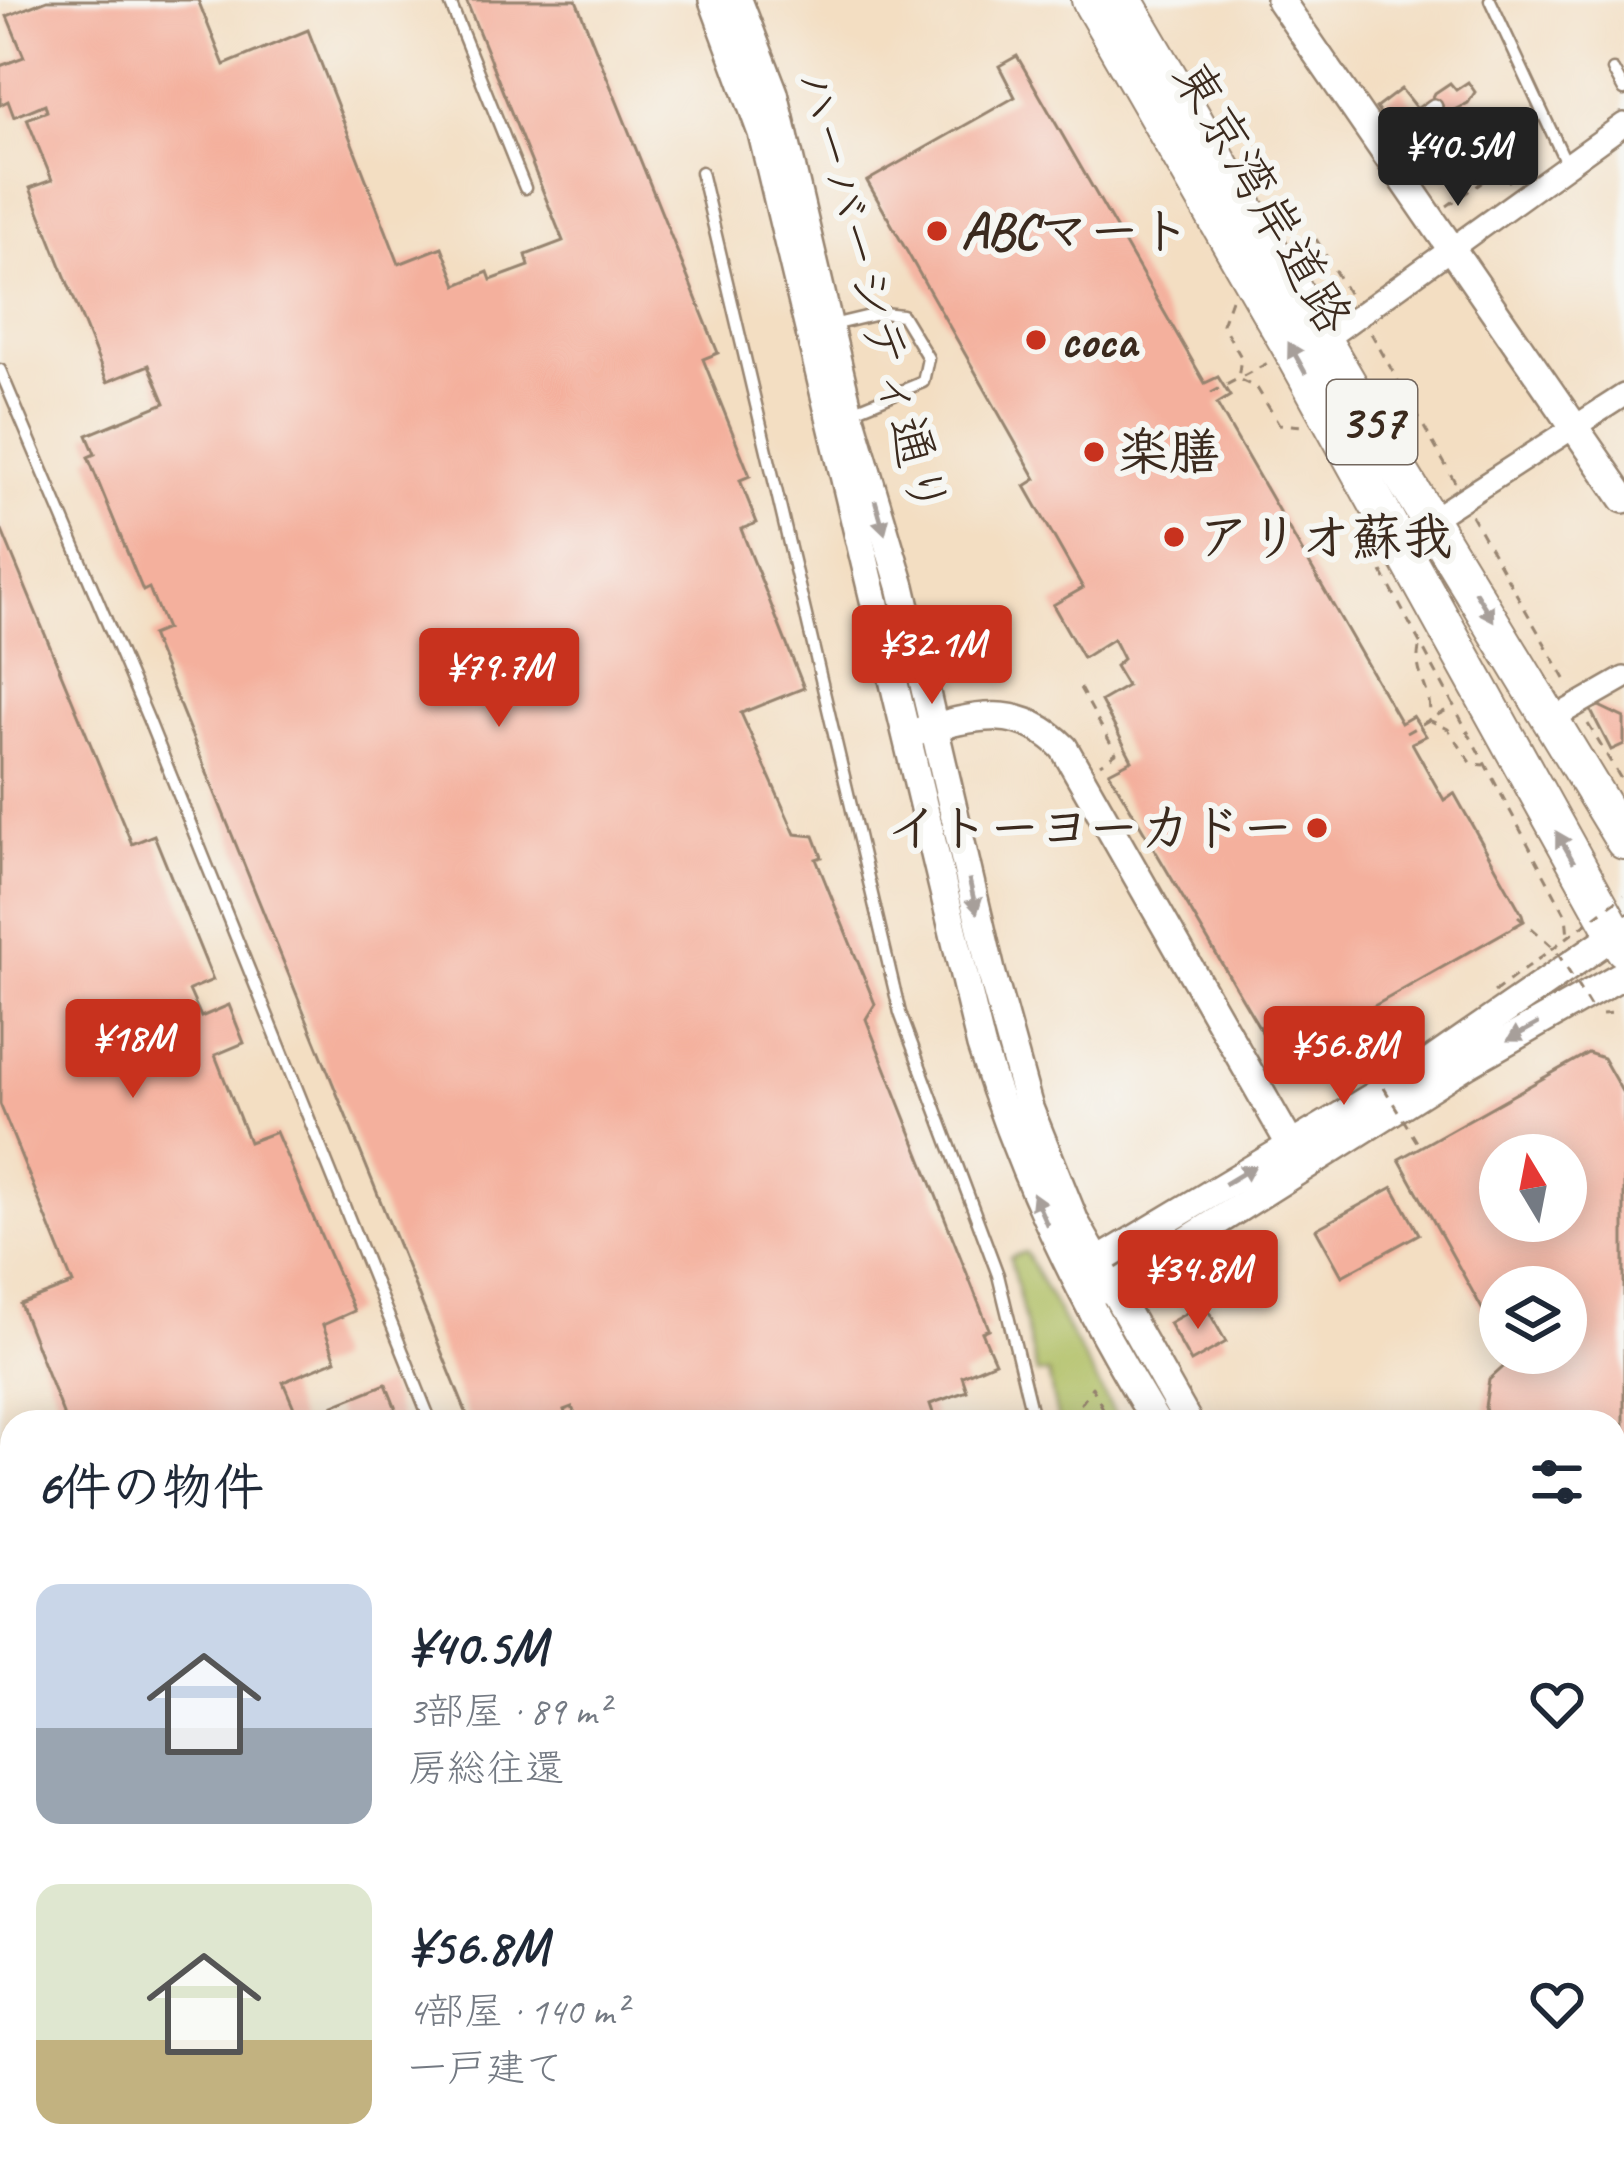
<!DOCTYPE html>
<html lang="ja">
<meta charset="utf-8">
<style>
:root{--surface:#fff;--page:#f2f2f3;--text:#1f2937;--muted:#747a83;--accent:#c8321e}
body{margin:0;font-family:Caveat,"Klee One",sans-serif;background:var(--page);color:var(--text);height:100vh;display:flex;flex-direction:column;font-size:45px;white-space:nowrap}
*{box-sizing:border-box;margin:0}
p{font-size:39px;color:var(--muted)}
.icon{flex:none;width:66px;height:66px;fill:none;stroke:currentColor;stroke-width:2;stroke-linecap:round;stroke-linejoin:round}
.map{position:relative;flex:1;overflow:hidden}
.sheet{position:absolute;left:0px;top:1410px;width:1626px;height:768px;display:flex;flex-direction:column;background:var(--surface);border-radius:36px 36px 0 0;box-shadow:0 6px 30px #0003}
.sheet>*{flex:none}
.needle{width:78px;rotate:350deg}
.tools{position:absolute;left:1479px;top:1134px;display:grid;gap:24px}
.tools a{display:grid;place-items:center;width:108px;height:108px;border-radius:50%;background:var(--surface);box-shadow:0 6px 30px #0003;font-size:60px}
.price{position:absolute;translate:-50% -102px;padding:0 27px;border-radius:12px;background:var(--accent);color:#fff;font-size:39px;line-height:78px;filter:drop-shadow(0 3px 6px #0008)}
.price::after{content:'';position:absolute;left:50%;top:72px;width:36px;height:27px;margin-left:-18px;background:inherit;clip-path:polygon(0 0,100% 0,50% 100%)}
.price.on{background:#222;color:#fff}
ul{padding:0;list-style:none}
li{display:flex;align-items:center;gap:36px;height:300px;padding:0 36px}
li span{display:grid;place-items:center;flex:none;width:336px;height:240px;border-radius:24px;color:#555}
li>.icon{margin-inline-start:auto}
span .icon{width:144px;height:144px;fill:#fffc;stroke-width:1}
li b{font-size:51px}
h2{display:flex;justify-content:space-between;align-items:center;height:144px;padding:0 36px;font-size:51px}
.map>svg:first-child{display:block}
.green{fill:#aebd60;stroke:#74743f;stroke-width:3}
.forest{fill:#8aa456;stroke:#62673a;stroke-width:3}
.building{fill:#f4b09d;fill-rule:evenodd}
.lines{fill:none;stroke-linecap:round;stroke-linejoin:round}
.service-casing{stroke:#978470;stroke-width:15}
.pedestrian-casing{stroke:#978470;stroke-width:20}
.minor-casing{stroke:#978470;stroke-width:26}
.tertiary-casing{stroke:#978470;stroke-width:32}
.trunk-casing{stroke:#978470;stroke-width:40}
.path{stroke:#978470;stroke-width:3;stroke-dasharray:9 9;stroke-linecap:butt}
.service{stroke:#fff;stroke-width:10}
.pedestrian{stroke:#fff;stroke-width:15}
.minor{stroke:#fff;stroke-width:21}
.tertiary{stroke:#fff;stroke-width:27}
.trunk{stroke:#fff;stroke-width:36}
.path-bridge{stroke:#978470;stroke-width:3;stroke-dasharray:9 9;stroke-linecap:butt}
.oneway{fill:#a79f9a}
.poi-dot{fill:#c8321e;stroke:#f6f6f2;stroke-width:4.5}
.labels{text-anchor:middle;dominant-baseline:central;stroke-width:12;stroke-linejoin:round;paint-order:stroke}
.shield{fill:#f6f6f2;stroke:#73675e;stroke-width:3}
.shield-label{font-size:48px;font-weight:bold;fill:#3b2a1e}
.street-label{font-size:51px;fill:#3b2a1e;stroke:#f6f6f2}
.poi-label{font-size:51px;font-weight:bold;fill:#3b2a1e;stroke:#f6f6f2;text-anchor:start}
</style>
<div class="map">
<svg width="1624" height="2178" viewBox="0 0 1624 2178">
<rect width="100%" height="100%" fill="#f6f6f2"/>
<filter id="ink" filterUnits="userSpaceOnUse"><feTurbulence type="fractalNoise" baseFrequency=".00833" numOctaves="2"/><feDisplacementMap in="SourceGraphic" scale="24" xChannelSelector="R" yChannelSelector="G"/><feConvolveMatrix kernelMatrix="1 2 1 2 8 2 1 2 1" color-interpolation-filters="sRGB"/></filter>
<filter id="wash" filterUnits="userSpaceOnUse"><feTurbulence type="fractalNoise" baseFrequency=".004" numOctaves="4" result="noise"/><feDisplacementMap in="SourceGraphic" scale="48" xChannelSelector="R" yChannelSelector="G"/><feGaussianBlur stdDeviation="2.7" result="paint"/><feColorMatrix in="noise" values="0 0 0 0 0 0 0 0 0 0 0 0 0 0 0 0 0 1.4 0 .05"/><feComposite in="paint" operator="in"/></filter>
<g filter="url(#wash)">
<rect width="100%" height="100%" fill="#f3dec2"/>
<!-- green -->
<polygon class="green" points="1025,1252 1119,1422 1120,1422 1058,1422 1048,1373 1037,1374 1010,1257"/>
<!-- forest -->
<polygon class="forest" points="764,2166 871,2166 875,2178 769,2178"/>
<g id="blocks">
<!-- building -->
<g class="building">
<polygon points="47,0 198,0 224,65 308,30 399,264 442,247 457,285 488,272 491,280 529,266 526,255 563,241 466,0 576,0 718,353 703,359 750,476 740,480 757,523 741,529 804,688 741,713 795,834 814,836 822,857 816,859 875,1004 866,1019 989,1329 982,1332 995,1362 962,1376 967,1391 930,1404 936,1422 578,1422 572,1407 564,1410 568,1422 470,1422 151,635 166,629 149,588 143,591 88,457 95,454 87,435 165,403 149,365 107,382 30,188 52,180 27,119 47,111 45,104 14,117 8,101 0,105 0,66 24,57 7,16"/>
<polygon points="1017,56 1205,383 1218,377 1230,396 1217,404 1401,723 1413,716 1426,736 1412,743 1444,800 1454,793 1522,914 1524,921 1344,1023 1324,1021 1272,1049 1109,772 1132,760 1101,701 1127,686 1115,666 1123,659 1113,639 1083,658 1053,605 1083,588 1025,486 1036,479 867,181 1015,97 999,66"/>
<polygon points="1468,82 1475,92 1468,103 1442,116 1431,101 1435,93 1450,83 1456,90"/>
<polygon points="1401,89 1417,109 1391,129 1376,108"/>
<polygon points="0,526 132,844 154,835 213,980 189,990 201,1017 229,1005 244,1043 215,1055 249,1142 276,1132 354,1311 323,1325 336,1360 283,1382 300,1422 66,1422 20,1304 73,1284 0,1104"/>
<polygon points="1599,706 1624,718 1624,744 1611,750 1590,709"/>
<path d="M 1588,1053 L 1603,1058 L 1624,1095 L 1624,1644 L 1614,1650 L 1614,1422 L 1489,1422 L 1485,1407 L 1489,1380 L 1511,1360 L 1507,1353 L 1566,1353 L 1566,1287 L 1500,1287 L 1500,1341 L 1399,1159 ZM 1500,1155 L 1566,1155 L 1566,1221 L 1500,1221 Z"/>
<polygon points="1393,1187 1419,1234 1342,1276 1316,1229"/>
<polygon points="1204,1303 1226,1342 1191,1362 1169,1323"/>
<polygon points="386,1384 401,1422 341,1422 334,1405"/>
<polygon points="12,1578 12,1654 0,1625 0,1583"/>
<polygon points="0,1789 12,1821 12,1881 0,1885"/>
<polygon points="1614,1844 1624,1869 1624,2076 1614,2051"/>
<polygon points="1624,2096 1624,2142 1614,2146 1614,2100"/>
<polygon points="203,2166 524,2166 529,2178 208,2178"/>
<polygon points="875,2166 1288,2166 1257,2178 933,2178 930,2169 905,2178 880,2178"/>
</g>
</g>
</g>
<g filter="url(#ink)">
<use href="#blocks" fill-opacity="0" stroke="#978470" stroke-width="3"/>
<g class="lines">
<defs>
<g id="service">
<polyline points="449,0 525,188"/>
<polyline points="1490,0 1567,165"/>
<polyline points="1613,70 1624,90"/>
<polyline points="701,172 900,1013 998,1275 1034,1422"/>
<polyline points="832,325 882,313 902,315 928,358 923,382 850,412"/>
<polyline points="0,370 149,721 431,1422"/>
<polyline points="0,1749 12,1781"/>
<polyline points="157,2166 162,2178"/>
<polyline points="732,2166 737,2178"/>
</g>
<polyline id="pedestrian" points="1381,145 1434,107"/>
<g id="minor">
<polyline points="1326,339 1624,124"/>
<polyline points="1430,520 1624,395"/>
<polyline points="1552,719 1624,678"/>
</g>
<g id="tertiary">
<path d="M 713,0 L 762,133 L 981,1046 C 1023,1181 1082,1301 1156,1422"/>
<polyline points="738,0 774,93 849,412 901,586 991,971 1029,1108 1075,1222 1188,1422"/>
<polyline points="1280,0 1624,499"/>
<path d="M 917,732 C 973,716 1019,702 1064,748 L 1290,1144"/>
<polyline points="1087,1276 1097,1262 1429,1063 1624,928"/>
<polyline points="1094,1289 1111,1289 1468,1063 1624,974"/>
<polyline points="1614,1757 1624,1762"/>
<polyline points="1538,2166 1541,2178"/>
<polyline points="1564,2166 1568,2178"/>
</g>
<g id="trunk">
<polyline points="1090,0 1292,350 1624,949"/>
<polyline points="1124,0 1394,462 1624,841"/>
</g>
</defs>
<!-- service casing -->
<use href="#service" class="service-casing"/>
<!-- pedestrian casing -->
<use href="#pedestrian" class="pedestrian-casing"/>
<!-- minor casing -->
<use href="#minor" class="minor-casing"/>
<!-- tertiary casing -->
<use href="#tertiary" class="tertiary-casing"/>
<!-- trunk casing -->
<use href="#trunk" class="trunk-casing"/>
<!-- path -->
<g class="path">
<polyline points="1447,206 1500,169 1510,182"/>
<polyline points="1316,239 1351,298"/>
<polyline points="1231,299 1222,324 1241,357 1238,379 1257,388 1279,424 1304,426"/>
<polyline points="1371,333 1455,482"/>
<polyline points="1211,393 1268,363"/>
<polyline points="1471,515 1568,684"/>
<polyline points="1382,572 1566,915 1568,936"/>
<path d="M 1419,648 C 1413,678 1434,688 1429,720 L 1448,729 L 1472,764 L 1484,765"/>
<polyline points="1080,688 1116,753 1100,764"/>
<polyline points="1588,724 1624,784"/>
<polyline points="1406,733 1452,707"/>
<polyline points="1602,1014 1614,1013"/>
<polyline points="1078,1422 1080,1405 1092,1387 1110,1422"/>
<polyline points="1614,1709 1624,1703"/>
</g>
<!-- service -->
<use href="#service" class="service"/>
<!-- pedestrian -->
<use href="#pedestrian" class="pedestrian"/>
<!-- minor -->
<use href="#minor" class="minor"/>
<!-- tertiary -->
<use href="#tertiary" class="tertiary"/>
<!-- trunk -->
<use href="#trunk" class="trunk"/>
<!-- path-bridge -->
<g class="path-bridge">
<polyline points="1518,916 1555,949 1594,1013"/>
<polyline points="1494,992 1624,895"/>
<polyline points="1337,1011 1417,1142"/>
</g>
</g>
<!-- one-way arrows -->
<defs><path id="oneway-solid" d="M-6-.8H1V-3.2L6.5 0L1 3.2V.8H-6Z" transform="scale(3)"/></defs>
<g class="oneway">
<use href="#oneway-solid" transform="translate(1297 358) rotate(-119)"/>
<use href="#oneway-solid" transform="translate(880 517) rotate(74)"/>
<use href="#oneway-solid" transform="translate(1484 606) rotate(58)"/>
<use href="#oneway-solid" transform="translate(1565 847) rotate(-120)"/>
<use href="#oneway-solid" transform="translate(973 896) rotate(77)"/>
<use href="#oneway-solid" transform="translate(1523 1032) rotate(151)"/>
<use href="#oneway-solid" transform="translate(1240 1175) rotate(-31)"/>
<use href="#oneway-solid" transform="translate(1040 1209) rotate(-114)"/>
</g>
</g>
<!-- markers -->
<g class="poi-dot">
<circle cx="937" cy="231" r="12"/>
<circle cx="1036" cy="340" r="12"/>
<circle cx="1094" cy="452" r="12"/>
<circle cx="1174" cy="537" r="12"/>
<circle cx="1317" cy="828" r="12"/>
</g>
<g class="labels">
<!-- shield labels -->
<rect class="shield" x="1327" y="380" width="90" height="84" rx="9"/>
<g class="shield-label">
<text x="1372" y="422">357</text>
</g>
<!-- street labels -->
<g class="street-label">
<text transform="translate(1263 197) rotate(60)">東京湾岸道路</text>
<text transform="translate(872 293) rotate(75)">ハーバーシティ通り</text>
</g>
<!-- poi labels -->
<g class="poi-label">
<text x="961" y="231">ABCマート</text>
<text x="1060" y="340">coca</text>
<text x="1118" y="452">楽膳</text>
<text x="1198" y="537">アリオ蘇我</text>
<text x="1293" y="828" text-anchor="end">イトーヨーカドー</text>
</g>
</g>
</svg>
<div class="tools">
<a><svg class="needle" viewBox="-14 -14 28 28"><path d="M0-13l5 13h-10z" fill="#e53935"/><path d="M0 13l5-13h-10z" fill="#747a83"/></svg></a>
<a><svg class="icon" aria-label="layers" viewBox="0 0 24 24"><path d="M12 4l9 5-9 5-9-5zM3 14l9 5 9-5"/></svg></a>
</div>
<b class="price on" style="left:1458px;top:209px">¥40.5M</b>
<b class="price" style="left:932px;top:707px">¥32.1M</b>
<b class="price" style="left:499px;top:730px">¥79.7M</b>
<b class="price" style="left:133px;top:1101px">¥18M</b>
<b class="price" style="left:1344px;top:1108px">¥56.8M</b>
<b class="price" style="left:1198px;top:1332px">¥34.8M</b>
<section class="sheet">
<h2>6件の物件<svg class="icon" aria-label="filters" viewBox="0 0 24 24"><path d="M4 7h16M4 17h16"/><circle cx="9" cy="7" r="2"/><circle cx="15" cy="17" r="2"/></svg></h2>
<ul>
<li><span style="background:linear-gradient(#c9d6e8 60%,#9aa5b1 0)"><svg class="icon" aria-label="home" viewBox="0 0 24 24"><path d="M3 11l9-7 9 7M6 9v11h12V9"/></svg></span><div><b>¥40.5M</b><p>3部屋 · 89 m²</p><p>房総往還</p></div><svg class="icon" aria-label="heart" viewBox="0 0 24 24"><path d="M12 20l-8-8c-3-5 5-10 8-4 3-6 11-1 8 4z"/></svg></li>
<li><span style="background:linear-gradient(#dfe7d0 65%,#c2b280 0)"><svg class="icon" aria-label="home" viewBox="0 0 24 24"><path d="M3 11l9-7 9 7M6 9v11h12V9"/></svg></span><div><b>¥56.8M</b><p>4部屋 · 140 m²</p><p>一戸建て</p></div><svg class="icon" aria-label="heart" viewBox="0 0 24 24"><path d="M12 20l-8-8c-3-5 5-10 8-4 3-6 11-1 8 4z"/></svg></li>
</ul>
</section>
</div>
